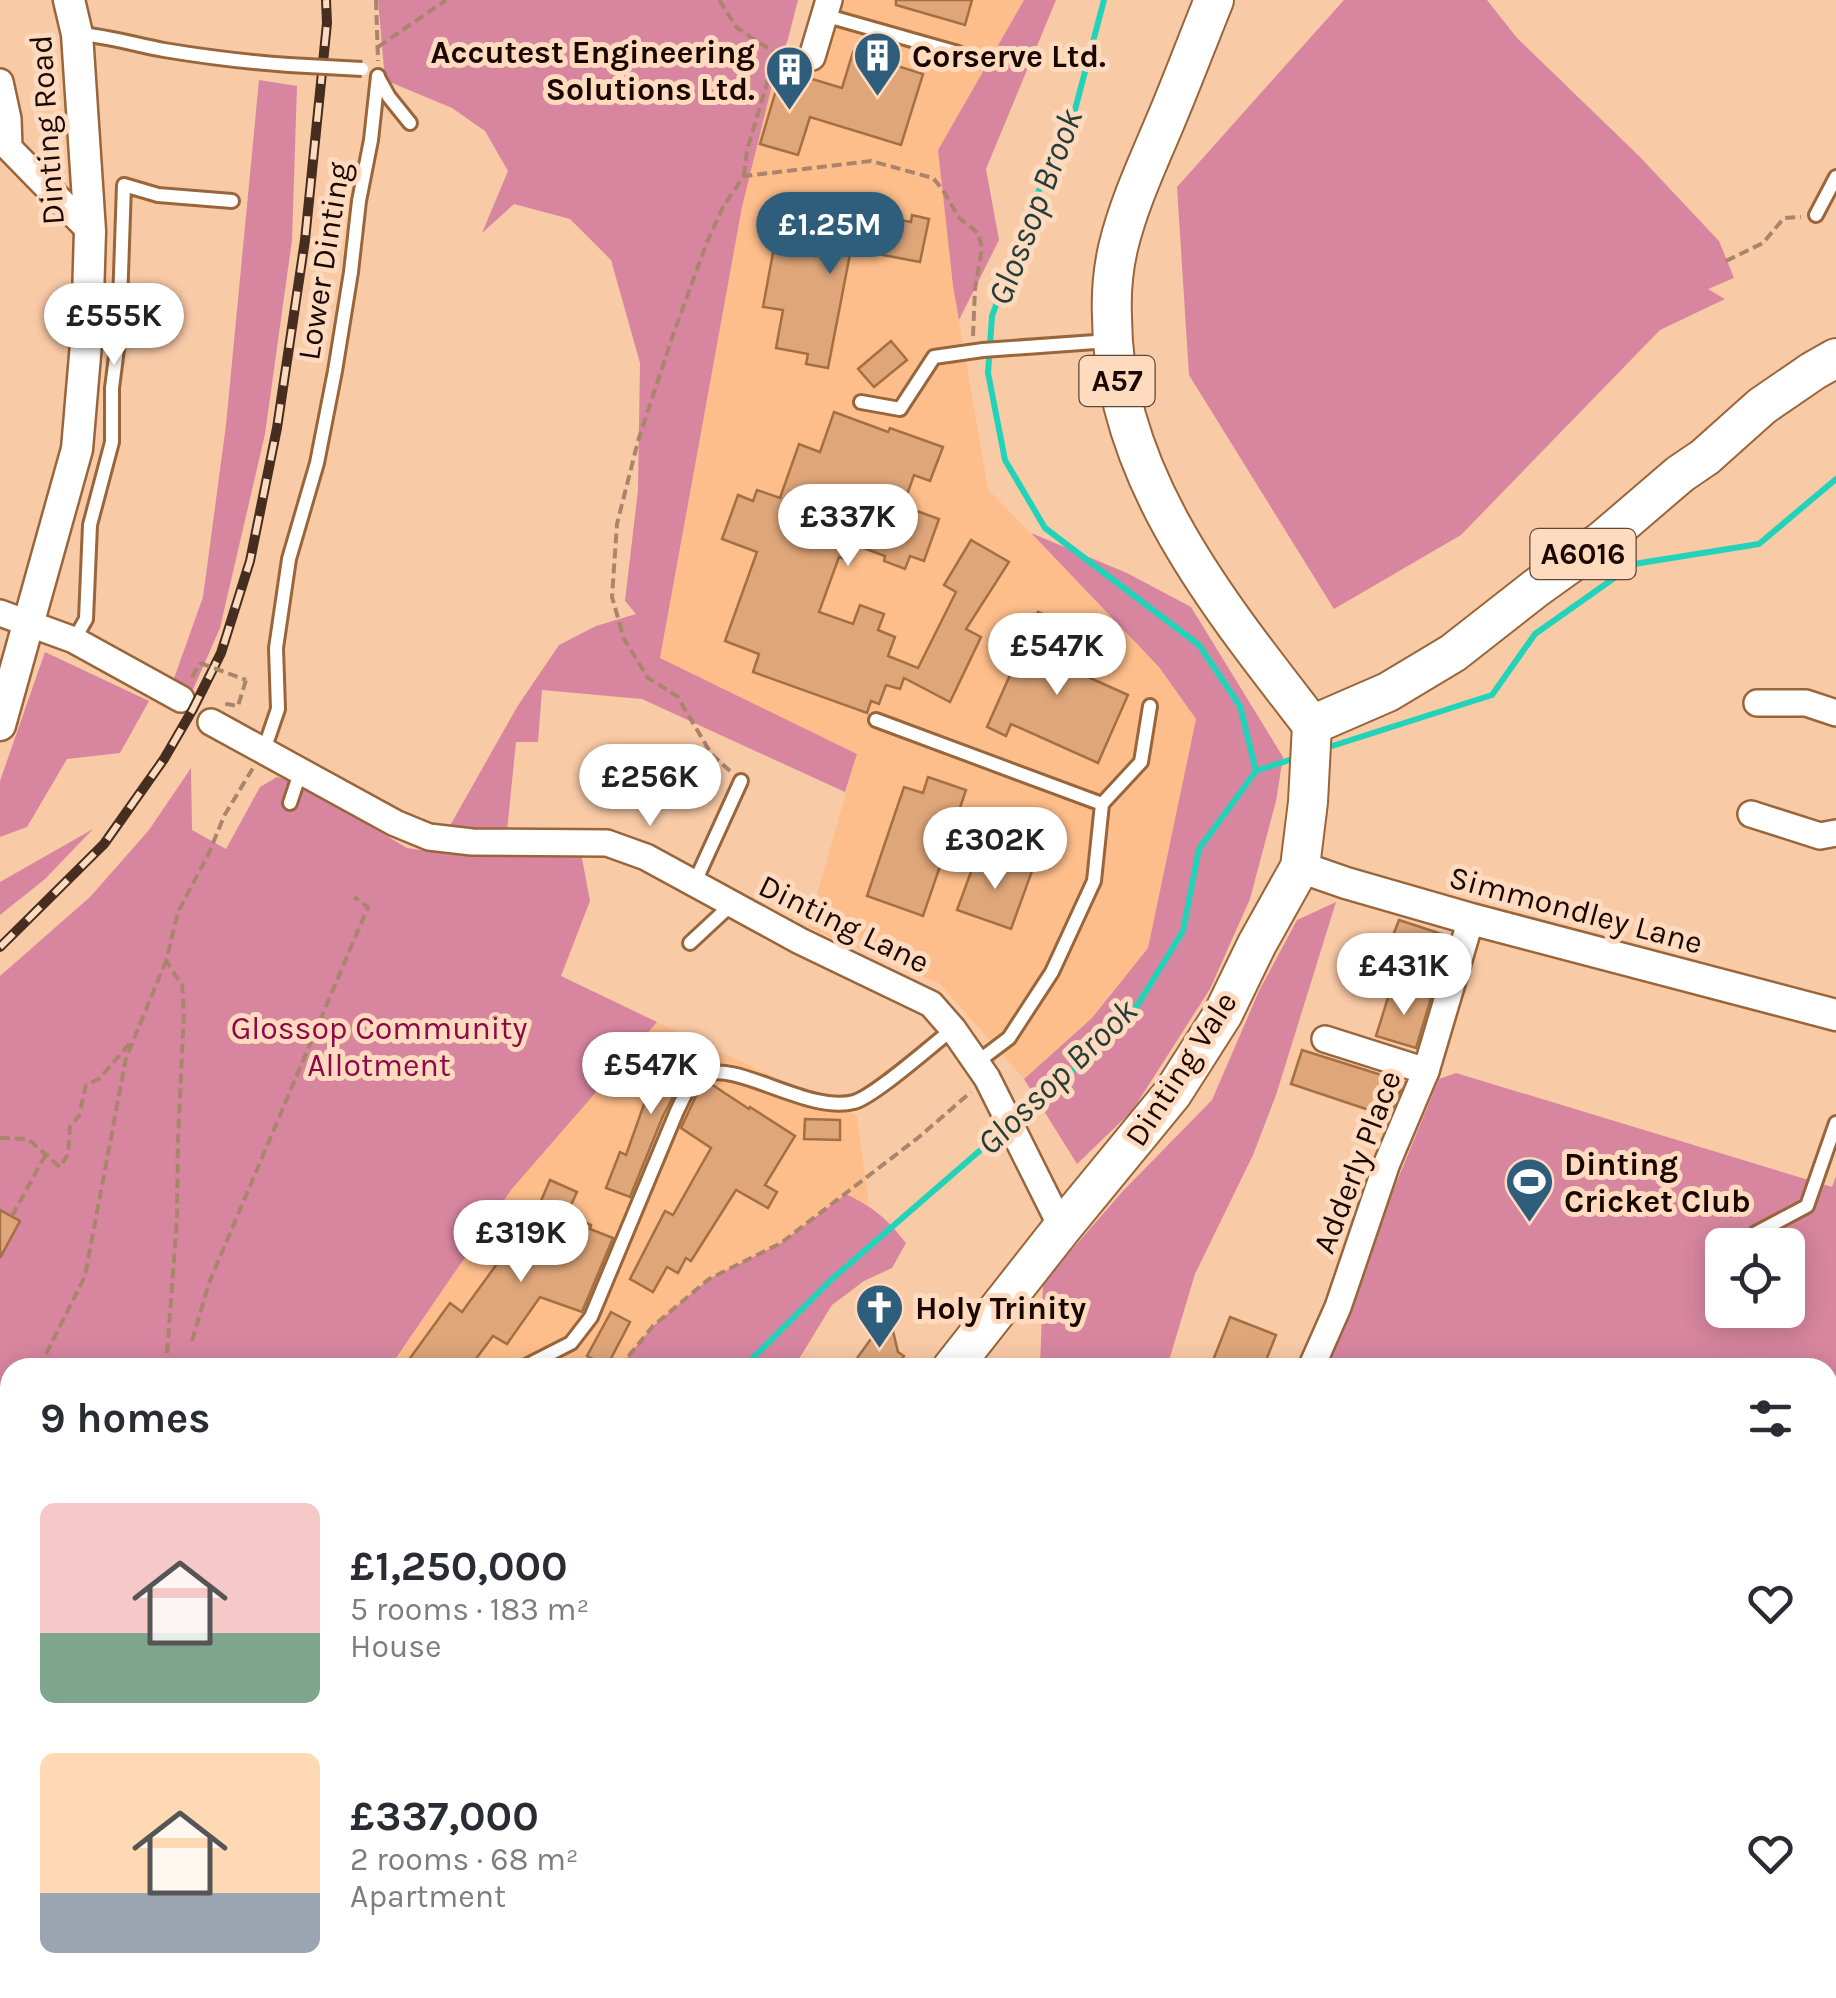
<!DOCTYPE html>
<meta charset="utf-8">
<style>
:root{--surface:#fff;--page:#f7f7f7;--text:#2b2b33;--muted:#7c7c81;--accent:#2f5e7d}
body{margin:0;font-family:Karla,sans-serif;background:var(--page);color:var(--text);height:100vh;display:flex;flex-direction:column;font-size:38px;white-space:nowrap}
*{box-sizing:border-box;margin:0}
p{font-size:32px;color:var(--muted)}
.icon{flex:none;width:55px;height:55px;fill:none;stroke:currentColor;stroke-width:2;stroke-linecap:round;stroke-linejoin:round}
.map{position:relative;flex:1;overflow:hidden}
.panel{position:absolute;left:0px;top:1358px;width:1838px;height:642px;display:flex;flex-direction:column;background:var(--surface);border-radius:30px 30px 0 0;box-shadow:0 5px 25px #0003}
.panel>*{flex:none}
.tools{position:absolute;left:1705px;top:1228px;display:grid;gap:20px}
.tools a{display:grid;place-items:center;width:100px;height:100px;border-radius:15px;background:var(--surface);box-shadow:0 5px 25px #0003;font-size:50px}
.price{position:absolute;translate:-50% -85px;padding:0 22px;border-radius:35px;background:#fff;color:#222;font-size:32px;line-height:65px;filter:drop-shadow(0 2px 5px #0008)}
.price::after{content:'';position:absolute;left:50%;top:60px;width:30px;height:22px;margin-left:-15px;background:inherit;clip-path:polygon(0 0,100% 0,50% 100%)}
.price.on{background:var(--accent);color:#fff}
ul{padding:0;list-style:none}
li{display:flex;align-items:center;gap:30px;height:250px;padding:0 40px}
li span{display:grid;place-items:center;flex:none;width:280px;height:200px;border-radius:15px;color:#555}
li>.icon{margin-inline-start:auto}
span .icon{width:120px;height:120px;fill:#fffc;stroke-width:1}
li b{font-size:42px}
h2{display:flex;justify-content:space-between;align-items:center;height:120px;padding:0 40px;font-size:42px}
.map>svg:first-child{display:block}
.built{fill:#febe8b}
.green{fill:#d886a0;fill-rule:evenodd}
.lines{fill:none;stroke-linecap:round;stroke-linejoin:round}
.stream{stroke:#23d3b9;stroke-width:6}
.building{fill:#dfa67a;stroke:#a36f43;stroke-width:2.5}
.service-casing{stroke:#99653a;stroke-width:18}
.minor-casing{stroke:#99653a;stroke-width:30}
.tertiary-casing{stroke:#99653a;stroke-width:35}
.primary-casing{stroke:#99653a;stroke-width:42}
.path{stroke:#aa856b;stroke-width:4;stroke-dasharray:10 5;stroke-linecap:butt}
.service{stroke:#fff;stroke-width:12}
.minor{stroke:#fff;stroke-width:25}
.tertiary{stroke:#fff;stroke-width:30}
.primary{stroke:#fff;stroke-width:38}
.rail-casing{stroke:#452d20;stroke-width:10}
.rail{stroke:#fedabf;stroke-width:6;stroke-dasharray:19;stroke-linecap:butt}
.service-bridge-casing{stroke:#99653a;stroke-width:18;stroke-linecap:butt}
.path-bridge{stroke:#aa856b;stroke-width:4;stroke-dasharray:10 5;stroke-linecap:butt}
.service-bridge{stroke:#fff;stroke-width:12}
.labels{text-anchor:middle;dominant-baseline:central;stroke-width:10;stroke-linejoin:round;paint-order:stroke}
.shield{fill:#fedabf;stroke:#5e4639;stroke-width:2.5}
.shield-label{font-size:30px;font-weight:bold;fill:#1a0700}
.poi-label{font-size:32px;font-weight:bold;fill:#1a0700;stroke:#fedabf;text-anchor:start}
.street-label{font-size:32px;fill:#1a0700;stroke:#fedabf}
.park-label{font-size:32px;fill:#8e094b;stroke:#fedabf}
.water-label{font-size:35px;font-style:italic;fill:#243d38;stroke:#fedabf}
</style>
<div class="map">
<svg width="1836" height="1998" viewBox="0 0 1836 1998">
<rect width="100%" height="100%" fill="#f9caa6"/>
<!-- built -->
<g class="built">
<polygon points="817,0 1024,0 938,150 953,286 988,489 1159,667 1196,719 1148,948 1092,1018 1024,1079 940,984 808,927 857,754 660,659 742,207 775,73 803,47"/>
<polygon points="657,1022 857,1116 869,1205 846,1194 781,1243 709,1279 653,1326 619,1367 390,1368 511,1190"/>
</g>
<!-- green -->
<g class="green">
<polygon points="378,0 798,0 788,39 775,73 742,207 660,658 857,754 845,792 642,699 542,690 538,742 516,742 507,831 447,831 517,707 559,645 596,626 636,614 625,601 638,490 640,363 611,260 570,219 514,204 482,233 508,171 485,131 452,108 385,80"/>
<polygon points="1024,0 1056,0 986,169 999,240 959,320 953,286 938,150"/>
<polygon points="1344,0 1487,0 1517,38 1639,156 1719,241 1734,278 1708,289 1725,299 1660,330 1461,535 1334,609 1189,375 1177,187"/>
<polygon points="259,80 297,86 292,240 265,434 220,628 192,692 172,684 203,597 226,425"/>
<polygon points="1031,533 1127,573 1191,607 1283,757 1276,801 1250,899 1210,989 1132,1111 1077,1164 1024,1079 1092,1018 1148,948 1196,719 1159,667"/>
<polygon points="45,652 149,701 120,753 67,759 27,827 0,837 0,781"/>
<polygon points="191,768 192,830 226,849 260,787 277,777 294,781 407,848 441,853 581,853 590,901 561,976 657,1022 511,1190 390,1367 166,1368 162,1361 161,1368 10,1368 10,1881 0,1876 0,976 90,897 149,830"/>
<polygon points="93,829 45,879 0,915 0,882"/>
<polygon points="1336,902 1276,1095 1253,1155 1195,1274 1167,1367 1040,1367 1043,1283 1122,1192 1212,1100 1259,991 1297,920"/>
<path d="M 1456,1073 L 1832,1187 L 1836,1176 L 1836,1727 L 1828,1734 L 1828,1368 L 1320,1368 L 1439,1079 ZM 1722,1245 L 1788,1245 L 1788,1310 L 1722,1310 Z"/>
<path d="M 846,1194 C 876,1209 885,1217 906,1243 L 892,1268 L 864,1281 L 832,1305 L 794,1367 L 619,1367 L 653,1326 L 709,1279 L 781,1243 Z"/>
<polygon points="0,1905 10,1910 10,1990 156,1990 170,1998 0,1998"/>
<polygon points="216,1990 496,1990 491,1998 231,1998"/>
<polygon points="723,1990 1018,1990 1014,1998 719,1998"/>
</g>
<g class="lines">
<!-- stream -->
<g class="stream">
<polyline points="1329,747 1492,695 1535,634 1634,564 1759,544 1836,479"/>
<polyline points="1256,771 1292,759"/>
<polyline points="1016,1119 1061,1082 1137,1006 1183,931 1199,849 1256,771 1240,706 1199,645 1045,528 1005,460 988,373 992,316 1047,169 1072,121 1104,0"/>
<polyline points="743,1368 832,1279 1007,1127"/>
<polyline points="1828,1607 1836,1598"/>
<polyline points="197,1998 200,1990"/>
</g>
</g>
<!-- building -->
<g class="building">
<polygon points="896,0 972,0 965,25 896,5"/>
<polygon points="853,52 923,74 901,145 810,117 798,155 760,144 782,70 842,88"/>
<polygon points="859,213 911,222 912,215 929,219 920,262 851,249 828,368 806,364 808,354 776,348 783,310 763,307 774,247 800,252 805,221 856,230"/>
<polygon points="891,341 907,360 874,387 858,369"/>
<polygon points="834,412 888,432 890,428 943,447 930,481 914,475 903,506 939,519 924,561 910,556 905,569 884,561 885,556 853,544 848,560 839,557 819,612 853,624 860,605 884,614 878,630 895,637 888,656 918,668 956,592 944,585 971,540 1009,562 966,629 981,637 950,702 904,678 900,689 886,685 879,704 871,701 867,713 753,672 759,654 725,641 757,552 722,539 738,495 753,501 757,490 780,498 799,444 820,452"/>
<polygon points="1038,612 1059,621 1050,641 1066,648 1059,664 1128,695 1098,763 1011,724 1006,736 987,727"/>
<polygon points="928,777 966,790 923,916 867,896 904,787 923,793"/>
<polygon points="976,858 992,863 994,858 1032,871 1011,929 957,910"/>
<polygon points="1399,920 1445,935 1435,964 1388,948"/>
<polygon points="1391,988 1431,998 1416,1048 1376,1036"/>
<polygon points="678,1040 698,1053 688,1068 692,1071 679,1085 663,1116 630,1197 606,1188 620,1152 626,1155 647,1096 643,1093"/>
<polygon points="1302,1050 1404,1082 1388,1120 1376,1117 1378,1113 1291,1084"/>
<polygon points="711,1084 749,1109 750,1107 795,1136 765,1185 777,1192 768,1208 736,1190 691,1261 686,1258 678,1273 667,1267 653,1292 630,1279 665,1211 673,1215 711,1148 681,1128 696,1096 705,1086"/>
<polygon points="805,1119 840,1120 840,1140 804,1139"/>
<polygon points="550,1180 577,1192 567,1214 591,1225 590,1229 613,1238 582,1312 540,1297 507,1344 493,1336 469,1368 403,1368 450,1303 462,1312 515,1239 522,1245"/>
<polygon points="0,1210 20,1221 0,1258"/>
<polygon points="611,1312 630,1322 607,1366 587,1356"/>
<polygon points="1230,1317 1276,1335 1263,1368 1210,1368"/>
<polygon points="885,1327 893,1331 898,1352 904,1356 896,1368 850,1368 878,1329"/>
</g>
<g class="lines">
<defs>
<g id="service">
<polyline points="824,15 958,53"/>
<path d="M 79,34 C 108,36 136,45 164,50 C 206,57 247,62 289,65"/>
<polyline points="379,79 389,97 410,123"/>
<polyline points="1816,215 1836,177"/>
<polyline points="861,402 900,409 934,357 983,350 1109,341"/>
<polyline points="74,640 86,619 90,525 112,442 112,388 119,333 124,185 158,195 232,201"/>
<polyline points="876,720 1102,804 1094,881 1052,972 1009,1038 976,1063"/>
<polyline points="264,750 278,709 276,648 289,559 317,463 335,371 351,272 359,201 371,140 378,76"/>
<polyline points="290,803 301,770"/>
<polyline points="1102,804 1141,762 1150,706"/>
<polyline points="694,884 741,781"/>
<polyline points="690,943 732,904"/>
<polyline points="1743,1245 1756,1233 1807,1206 1836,1123"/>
<path d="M 522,1368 L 571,1343 L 591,1317 L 677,1111 C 684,1097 689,1082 704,1075 C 736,1060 808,1114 854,1102 C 874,1097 933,1044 953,1029"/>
</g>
<g id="minor">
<polyline points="812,57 829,0"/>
<polyline points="0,82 8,119 9,148 90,231"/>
<polyline points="0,613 74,640 181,699"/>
<polyline points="1757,703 1806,703 1836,713"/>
<polyline points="211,722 395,823 429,837 472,842 607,843 646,857 800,941 931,1004 953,1029 987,1078 1062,1228"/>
<polyline points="1751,814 1820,836 1836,833"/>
<polyline points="1325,1039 1426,1071"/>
<polyline points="1311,1368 1338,1307 1387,1163 1426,1071 1471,919"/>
<polyline points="596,1990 609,1998"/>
<polyline points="1037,1998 1041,1990"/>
</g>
<g id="tertiary">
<polyline points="0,725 77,449 87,332 90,231 77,34 69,0"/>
<polyline points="1300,867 1346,883 1471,919 1836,1015"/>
</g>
<g id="primary">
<path d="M 1214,0 C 1197,42 1181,85 1163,127 C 1146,167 1128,206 1118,248 C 1113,270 1111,294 1112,317 C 1112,475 1220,606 1312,725"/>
<polyline points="1312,725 1388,692 1453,653 1536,588 1603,540 1680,474 1705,457 1762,406 1813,371 1836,358"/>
<polyline points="952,1368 1062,1228 1172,1094 1223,1014 1257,944 1300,867 1308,802 1312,725"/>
<polyline points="515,1998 521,1990"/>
</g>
</defs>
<!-- service casing -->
<use href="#service" class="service-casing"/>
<!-- minor casing -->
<use href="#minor" class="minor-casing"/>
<!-- tertiary casing -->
<use href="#tertiary" class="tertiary-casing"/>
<!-- primary casing -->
<use href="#primary" class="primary-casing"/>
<!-- path -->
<g class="path">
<polyline points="376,0 378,61"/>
<polyline points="719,0 737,28 780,56"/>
<polyline points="378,47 446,0"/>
<polyline points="744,176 747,150 772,67 782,57 790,57"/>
<polyline points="1726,261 1763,243 1784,218 1801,217"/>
<polyline points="192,677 200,663"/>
<polyline points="227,706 227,704 238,706 246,680"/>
<polyline points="730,771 712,755 677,696 648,678 624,639 612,597 617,524 638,441 673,335 707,242 724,205 744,176 871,161 933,178 943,190 959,218 978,233 982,248 975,289 973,336"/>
<polyline points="0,1138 28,1139 60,1167 68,1154 70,1126 79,1116 86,1085 99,1079 130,1043"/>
<polyline points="12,1216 46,1154"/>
<polyline points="192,1341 209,1283 368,907 354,897"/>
<polyline points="42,1368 42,1362 85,1276 126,1058 166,961"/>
<polyline points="166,1368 177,1219 178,1139 184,1011 182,985 166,961 178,912 209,853 224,816 253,768"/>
<polyline points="619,1368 653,1326 709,1279 781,1243 919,1137 971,1092"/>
<polyline points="0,1755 10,1726"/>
<polyline points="0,1948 10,1951"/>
<polyline points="139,1990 140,1998"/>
<polyline points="241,1990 256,1998"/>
<polyline points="1629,1990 1635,1998"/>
</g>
<!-- service -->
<use href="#service" class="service"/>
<!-- minor -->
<use href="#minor" class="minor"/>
<!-- tertiary -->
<use href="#tertiary" class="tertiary"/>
<!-- primary -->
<use href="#primary" class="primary"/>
<defs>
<g id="rail">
<polyline points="0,947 104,844 164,759 193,709 221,653 250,561 277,428 305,240 327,23 326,0"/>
<polyline points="0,1894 10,1899"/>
<polyline points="179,1990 194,1998"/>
<polyline points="203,1990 218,1998"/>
</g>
</defs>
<!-- rail casing -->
<use href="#rail" class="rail-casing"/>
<!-- rail -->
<use href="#rail" class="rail"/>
<defs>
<polyline id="service-bridge" points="289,65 362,69"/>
</defs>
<!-- service-bridge casing -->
<use href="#service-bridge" class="service-bridge-casing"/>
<!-- path-bridge -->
<polyline class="path-bridge" points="200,663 246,680"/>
<!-- service-bridge -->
<use href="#service-bridge" class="service-bridge"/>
</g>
<!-- icons -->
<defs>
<symbol id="building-pin" viewBox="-11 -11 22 30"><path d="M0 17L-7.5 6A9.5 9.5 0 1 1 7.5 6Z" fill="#2f5e7d" stroke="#fedabf"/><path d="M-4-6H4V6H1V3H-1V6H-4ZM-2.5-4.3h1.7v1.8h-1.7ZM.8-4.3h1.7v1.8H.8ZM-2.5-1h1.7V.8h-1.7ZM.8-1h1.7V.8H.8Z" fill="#fff"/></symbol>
<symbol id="stadium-pin" viewBox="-11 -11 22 30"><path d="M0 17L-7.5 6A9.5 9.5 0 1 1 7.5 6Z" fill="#2f5e7d" stroke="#fedabf"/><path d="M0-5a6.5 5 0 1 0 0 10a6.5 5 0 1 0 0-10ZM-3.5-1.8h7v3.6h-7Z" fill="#fff"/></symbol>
<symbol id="church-pin" viewBox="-11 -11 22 30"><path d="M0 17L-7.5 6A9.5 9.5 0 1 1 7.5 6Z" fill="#2f5e7d" stroke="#fedabf"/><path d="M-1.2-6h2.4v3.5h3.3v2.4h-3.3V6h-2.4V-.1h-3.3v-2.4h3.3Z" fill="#fff"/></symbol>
</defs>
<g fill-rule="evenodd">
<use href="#building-pin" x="850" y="28" width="55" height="75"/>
<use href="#building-pin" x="762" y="42" width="55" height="75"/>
<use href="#stadium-pin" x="1502" y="1154" width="55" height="75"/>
<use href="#church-pin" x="852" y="1280" width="55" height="75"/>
</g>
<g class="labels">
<!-- shield labels -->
<g class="shield">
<rect x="1079.5" y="356" width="75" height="50" rx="8"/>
<rect x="1530.5" y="529" width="105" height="50" rx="8"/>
</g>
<g class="shield-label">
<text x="1117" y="381">A57</text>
<text x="1583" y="554">A6016</text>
</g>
<!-- poi labels -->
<g class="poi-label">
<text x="755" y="52" text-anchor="end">Accutest Engineering<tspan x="755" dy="37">Solutions Ltd.</tspan></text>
<text x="912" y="56">Corserve Ltd.</text>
<text x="1564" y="1164">Dinting<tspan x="1564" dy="37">Cricket Club</tspan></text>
<text x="915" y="1308">Holy Trinity</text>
</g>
<!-- street labels -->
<g class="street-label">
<text transform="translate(47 130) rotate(-94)">Dinting Road</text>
<text transform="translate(324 261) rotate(-81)">Lower Dinting</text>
<text transform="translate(1576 910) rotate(15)">Simmondley Lane</text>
<text transform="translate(844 924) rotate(26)">Dinting Lane</text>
<text transform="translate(1181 1069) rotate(-57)">Dinting Vale</text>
<text transform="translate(1357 1162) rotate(-69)">Adderly Place</text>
</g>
<!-- park labels -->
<g class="park-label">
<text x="379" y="1028">Glossop Community<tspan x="379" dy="37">Allotment</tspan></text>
</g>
<!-- water labels -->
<g class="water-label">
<text transform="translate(1035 207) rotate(-69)">Glossop Brook</text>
<text transform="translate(1057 1077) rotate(-44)">Glossop Brook</text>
</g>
</g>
</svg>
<div class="tools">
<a><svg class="icon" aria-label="locate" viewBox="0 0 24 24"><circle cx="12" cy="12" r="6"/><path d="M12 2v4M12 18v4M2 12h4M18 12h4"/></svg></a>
</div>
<b class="price on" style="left:830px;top:277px">£1.25M</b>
<b class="price" style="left:114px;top:368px">£555K</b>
<b class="price" style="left:848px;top:569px">£337K</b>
<b class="price" style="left:1057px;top:698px">£547K</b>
<b class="price" style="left:650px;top:829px">£256K</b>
<b class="price" style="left:995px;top:892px">£302K</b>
<b class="price" style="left:1404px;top:1018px">£431K</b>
<b class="price" style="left:651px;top:1117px">£547K</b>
<b class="price" style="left:521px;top:1285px">£319K</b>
<section class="panel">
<h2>9 homes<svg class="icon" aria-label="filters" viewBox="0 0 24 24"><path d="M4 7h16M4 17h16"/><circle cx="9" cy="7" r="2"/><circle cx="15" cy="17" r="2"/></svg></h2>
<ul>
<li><span style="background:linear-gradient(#f6c9c9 65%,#7fa58c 0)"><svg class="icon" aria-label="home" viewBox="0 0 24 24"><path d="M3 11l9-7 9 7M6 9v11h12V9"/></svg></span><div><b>£1,250,000</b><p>5 rooms · 183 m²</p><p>House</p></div><svg class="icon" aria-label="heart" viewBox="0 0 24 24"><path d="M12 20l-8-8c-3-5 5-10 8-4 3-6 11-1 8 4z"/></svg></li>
<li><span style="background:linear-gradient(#ffd9b3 70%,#9aa5b1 0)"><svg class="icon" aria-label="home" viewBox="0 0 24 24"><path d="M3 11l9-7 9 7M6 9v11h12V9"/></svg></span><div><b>£337,000</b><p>2 rooms · 68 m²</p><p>Apartment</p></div><svg class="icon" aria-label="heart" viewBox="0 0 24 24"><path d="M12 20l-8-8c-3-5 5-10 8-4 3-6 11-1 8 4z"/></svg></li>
</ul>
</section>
</div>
